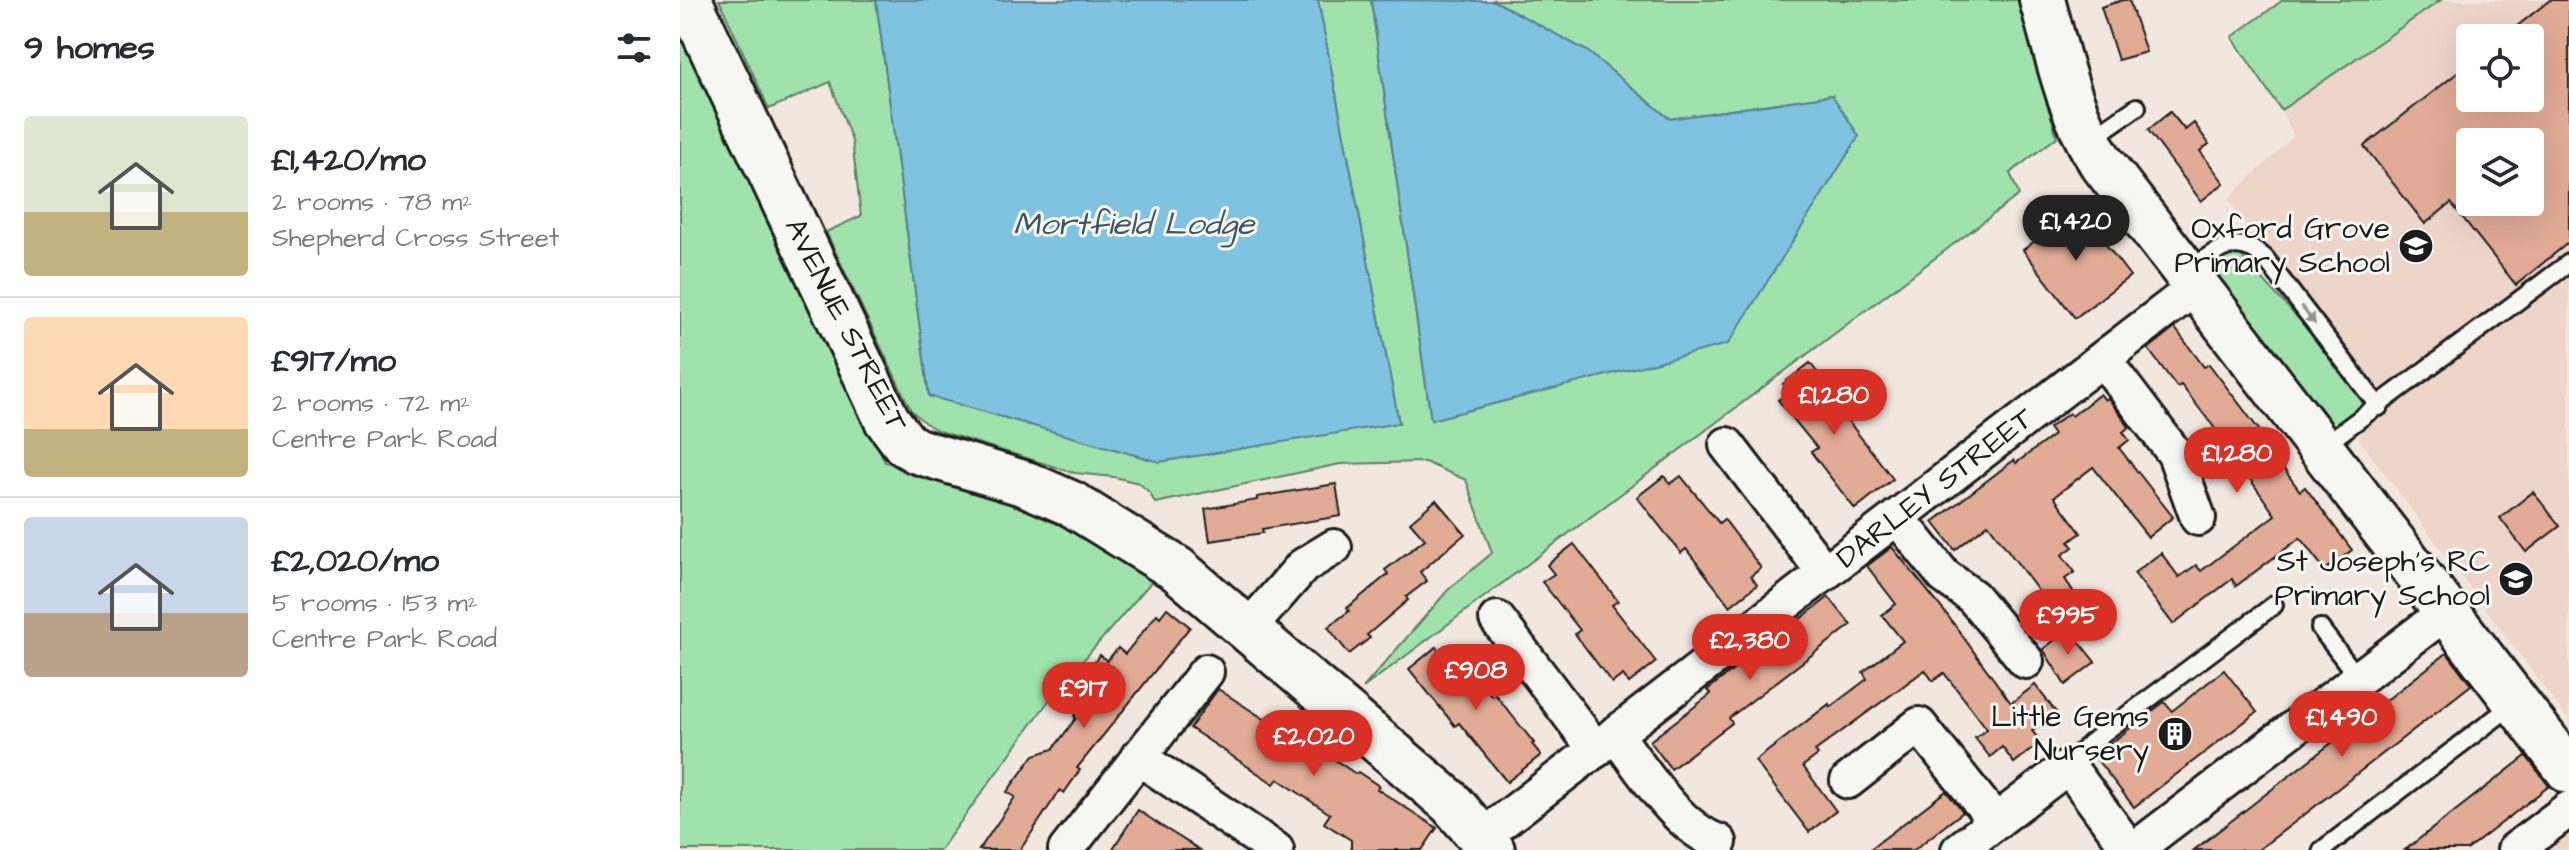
<!DOCTYPE html>
<meta charset="utf-8">
<style>
:root{--surface:#fff;--page:#f2f2f3;--text:#2b2b33;--muted:#7c7c81;--line:#e1e1e2;--accent:#d93025}
body{margin:0;font-family:"Architects Daughter",sans-serif;background:var(--page);color:var(--text);height:100vh;display:flex;flex-direction:column;font-size:30px;white-space:nowrap}
*{box-sizing:border-box;margin:0}
p{font-size:26px;color:var(--muted)}
.icon{flex:none;width:44px;height:44px;fill:none;stroke:currentColor;stroke-width:2;stroke-linecap:round;stroke-linejoin:round}
.map{position:relative;flex:1;overflow:hidden}
.sheet{display:flex;flex-direction:column;background:var(--surface);width:680px}
.sheet>*{flex:none}
.controls{position:absolute;left:1776px;top:24px;display:grid;gap:16px}
.controls a{display:grid;place-items:center;width:88px;height:88px;border-radius:8px;background:var(--surface);box-shadow:0 8px 32px #0002;font-size:40px}
.price{position:absolute;translate:-50% -68px;padding:0 18px;border-radius:28px;background:var(--accent);color:#fff;font-size:26px;line-height:52px;filter:drop-shadow(0 2px 4px #0008)}
.price::after{content:'';position:absolute;left:50%;top:48px;width:24px;height:18px;margin-left:-12px;background:inherit;clip-path:polygon(0 0,100% 0,50% 100%)}
.price.on{background:#222;color:#fff}
ul{padding:0;list-style:none}
li{display:flex;align-items:center;gap:24px;height:200px;padding:0 24px}
li+li{border-top:2px solid var(--line)}
li span{display:grid;place-items:center;flex:none;width:224px;height:160px;border-radius:8px;color:#555}
li>.icon{margin-inline-start:auto}
span .icon{width:96px;height:96px;fill:#fffc;stroke-width:1}
li b{font-size:34px}
h2{display:flex;justify-content:space-between;align-items:center;height:96px;padding:0 24px;font-size:34px}
main{display:flex;flex:1;min-height:0}
.map>svg:first-child{display:block}
.built{fill:#edd5c9;fill-rule:evenodd}
.green{fill:#a0e2ab;stroke:#5e7f64;stroke-width:2}
.water{fill:#7fc3e0;stroke:#578092;stroke-width:2}
.building{fill:#e1ab95;stroke:#1c1c1c;stroke-width:2;fill-rule:evenodd}
.lines{fill:none;stroke-linecap:round;stroke-linejoin:round}
.lane-casing{stroke:#1c1c1c;stroke-width:22}
.street-casing{stroke:#1c1c1c;stroke-width:40}
.secondary-casing{stroke:#1c1c1c;stroke-width:50}
.lane{stroke:#f6f6f2;stroke-width:16}
.street{stroke:#f6f6f2;stroke-width:34}
.secondary{stroke:#f6f6f2;stroke-width:44}
.oneway{fill:#949492}
.labels{text-anchor:middle;dominant-baseline:central;stroke-width:6;stroke-linejoin:round;paint-order:stroke}
.poi-label{font-size:30px;fill:#1c1c1c;stroke:#f6f6f2;text-anchor:end}
.street-label{font-size:30px;fill:#1c1c1c;stroke:#f6f6f2}
.water-label{font-size:32px;font-style:italic;fill:#3f5661;stroke:#f6f6f2}
</style>
<main>
<section class="sheet">
<h2>9 homes<svg class="icon" aria-label="filters" viewBox="0 0 24 24"><path d="M4 7h16M4 17h16"/><circle cx="9" cy="7" r="2"/><circle cx="15" cy="17" r="2"/></svg></h2>
<ul>
<li><span style="background:linear-gradient(#dfe7d0 60%,#c2b280 0)"><svg class="icon" aria-label="home" viewBox="0 0 24 24"><path d="M3 11l9-7 9 7M6 9v11h12V9"/></svg></span><div><b>£1,420/mo</b><p>2 rooms · 78 m²</p><p>Shepherd Cross Street</p></div></li>
<li><span style="background:linear-gradient(#ffd9b3 70%,#c2b280 0)"><svg class="icon" aria-label="home" viewBox="0 0 24 24"><path d="M3 11l9-7 9 7M6 9v11h12V9"/></svg></span><div><b>£917/mo</b><p>2 rooms · 72 m²</p><p>Centre Park Road</p></div></li>
<li><span style="background:linear-gradient(#c9d6e8 60%,#b9a48a 0)"><svg class="icon" aria-label="home" viewBox="0 0 24 24"><path d="M3 11l9-7 9 7M6 9v11h12V9"/></svg></span><div><b>£2,020/mo</b><p>5 rooms · 153 m²</p><p>Centre Park Road</p></div></li>
</ul>
</section>
<div class="map">
<svg width="1889" height="850" viewBox="0 0 1889 850">
<rect width="100%" height="100%" fill="#f2e7df"/>
<filter id="ink" filterUnits="userSpaceOnUse"><feTurbulence type="fractalNoise" baseFrequency=".0125" numOctaves="2"/><feDisplacementMap in="SourceGraphic" scale="16" xChannelSelector="R" yChannelSelector="G"/><feConvolveMatrix kernelMatrix="1 2 1 2 8 2 1 2 1" color-interpolation-filters="sRGB"/></filter>
<g filter="url(#ink)">
<!-- built -->
<g class="built">
<path d="M 1761,0 L 1889,0 L 1889,721 L 1678,438 L 1698,406 L 1548,199 L 1614,136 L 1601,110 ZM 1790,38 L 1850,38 L 1850,98 L 1790,98 ZM 1790,142 L 1850,142 L 1850,202 L 1790,202 Z"/>
<polygon points="1889,829 1889,850 1862,850"/>
</g>
<!-- green -->
<g class="green">
<polygon points="39,0 196,0 249,396 719,423 638,0 691,0 751,420 1151,95 990,119 907,51 812,0 1338,0 1377,137 1330,173 1339,195 683,688 768,590 812,553 786,480 745,462 660,464 475,503 470,493 459,483 434,477 395,473 259,431 245,423 231,410 146,232 181,216 172,141 150,82 89,109"/>
<polygon points="1603,0 1761,0 1601,110 1552,37"/>
<polygon points="0,28 205,462 310,486 425,550 473,580 373,695 260,850 0,850"/>
<polygon points="1551,245 1699,407 1651,461 1517,286"/>
</g>
<!-- water -->
<g class="water">
<polygon points="196,0 638,0 719,423 479,462 249,396"/>
<polygon points="691,0 815,1 907,51 990,119 1152,95 1179,136 1048,344 751,420"/>
</g>
<!-- building -->
<g class="building">
<polygon points="1443,0 1449,0 1466,52 1438,60 1421,7"/>
<path d="M 1870,0 L 1889,0 L 1889,242 L 1836,285 L 1771,203 L 1745,224 L 1684,146 L 1790,63 L 1790,98 L 1850,98 L 1850,38 L 1822,38 ZM 1790,142 L 1850,142 L 1850,202 L 1790,202 Z"/>
<polygon points="1490,112 1505,130 1514,123 1529,144 1520,151 1544,183 1521,201 1468,130"/>
<polygon points="1398,208 1450,276 1395,318 1343,250"/>
<polygon points="1495,328 1524,367 1529,364 1592,447 1589,449 1620,491 1625,487 1672,550 1645,570 1620,538 1556,586 1552,579 1493,624 1454,573 1481,553 1499,577 1516,565 1521,571 1595,515 1533,426 1501,385 1497,387 1468,349"/>
<polygon points="1130,363 1174,419 1169,422 1213,479 1175,509 1131,452 1137,448 1098,400 1109,392 1103,384"/>
<polygon points="1420,394 1425,400 1428,398 1449,427 1443,432 1449,440 1439,448 1493,517 1468,537 1413,467 1374,497 1401,533 1389,542 1393,547 1382,555 1395,572 1385,579 1397,597 1370,617 1357,600 1362,596 1308,524 1275,550 1253,522 1334,460 1336,463 1374,435 1369,428 1389,413 1392,416"/>
<polygon points="984,476 990,484 1001,476 1039,523 1044,519 1081,568 1071,576 1077,585 1050,606 1006,549 1001,553 957,497"/>
<polygon points="656,484 661,516 582,529 583,533 530,541 525,509 577,500 577,497"/>
<polygon points="1853,492 1880,526 1846,552 1820,518"/>
<polygon points="756,500 785,534 740,572 747,581 726,597 728,600 687,635 690,638 669,654 648,627 669,611 667,608 708,574 705,570 745,539 730,522"/>
<polygon points="894,544 938,601 932,605 976,662 949,683 943,675 932,683 895,634 900,630 862,582 874,574 867,565"/>
<polygon points="1212,547 1268,616 1331,703 1355,685 1376,712 1352,731 1361,742 1334,763 1322,747 1310,757 1295,738 1307,729 1292,709 1264,673 1253,681 1245,670 1135,751 1138,755 1123,766 1156,811 1129,832 1075,761 1149,704 1150,707 1187,679 1183,672 1223,641 1202,615 1216,604 1187,566"/>
<polygon points="1149,597 1171,625 1049,718 1052,723 991,769 970,741 1031,694 1027,690"/>
<polygon points="487,608 510,627 397,768 400,770 384,793 380,790 340,850 299,850 335,797 327,792 354,755 373,749 396,718 394,716 418,686 404,675 420,655 427,661 438,648 445,654 477,614 480,617"/>
<polygon points="1389,629 1415,662 1385,685 1363,649"/>
<polygon points="756,647 764,658 775,651 812,696 815,694 854,743 852,744 861,755 827,782 779,723 775,726 729,669"/>
<polygon points="1767,653 1791,685 1624,815 1578,850 1514,850"/>
<polygon points="1544,670 1577,712 1454,807 1414,756 1484,702 1492,711"/>
<polygon points="538,689 621,743 624,739 676,774 678,772 699,786 697,789 757,828 742,850 671,850 671,840 644,823 650,814 598,779 594,784 510,728"/>
<polygon points="1846,756 1869,786 1787,850 1725,850"/>
<polygon points="1266,791 1283,812 1266,825 1234,850 1189,850"/>
<polygon points="458,810 483,827 520,850 432,850"/>
</g>
<g class="lines">
<defs>
<g id="lane">
<polyline points="1409,140 1457,107"/>
<path d="M 1508,272 C 1534,252 1555,231 1585,258 L 1699,407"/>
<polyline points="1643,446 1889,263"/>
<polyline points="1640,628 1679,679"/>
<polyline points="1383,770 1410,743 1594,605"/>
<polyline points="1642,850 1835,703"/>
</g>
<g id="street">
<polyline points="1423,359 1495,454 1518,518"/>
<polyline points="1047,445 1145,573"/>
<polyline points="1217,517 1264,576 1293,597 1346,661"/>
<polyline points="817,619 916,750"/>
<polyline points="568,629 623,566 654,547"/>
<path d="M 935,734 C 962,769 997,828 1039,842"/>
<polyline points="458,757 596,850"/>
<polyline points="1168,781 1239,725 1316,822"/>
<polyline points="802,837 1517,286"/>
<polyline points="386,850 526,672"/>
<polyline points="1279,850 1383,770 1389,771 1394,774 1450,850"/>
<polyline points="1454,850 1766,612"/>
<polyline points="1835,850 1889,809"/>
</g>
<g id="secondary">
<polyline points="9,0 207,420 225,444 237,451 346,484 392,504 497,569 771,803 812,850"/>
<path d="M 1362,0 C 1378,56 1389,113 1421,162 L 1889,771"/>
</g>
</defs>
<!-- lane casing -->
<use href="#lane" class="lane-casing"/>
<!-- street casing -->
<use href="#street" class="street-casing"/>
<!-- secondary casing -->
<use href="#secondary" class="secondary-casing"/>
<!-- lane -->
<use href="#lane" class="lane"/>
<!-- street -->
<use href="#street" class="street"/>
<!-- secondary -->
<use href="#secondary" class="secondary"/>
</g>
<!-- one-way arrows -->
<defs><path id="oneway-solid" d="M-6-.8H1V-3.2L6.5 0L1 3.2V.8H-6Z" transform="scale(2)"/></defs>
<use class="oneway" href="#oneway-solid" transform="translate(1628 315) rotate(52)"/>
</g>
<!-- icons -->
<defs>
<symbol id="school-disc" viewBox="-11 -11 22 22"><circle r="9.5" fill="#1c1c1c" stroke="#f6f6f2"/><path d="M0-5L7-2L0 1L-7-2ZM-4 1L0 2.5L4 1V4Q0 6-4 4Z" fill="#fff"/></symbol>
<symbol id="building-disc" viewBox="-11 -11 22 22"><circle r="9.5" fill="#1c1c1c" stroke="#f6f6f2"/><path d="M-4-6H4V6H1V3H-1V6H-4ZM-2.5-4.3h1.7v1.8h-1.7ZM.8-4.3h1.7v1.8H.8ZM-2.5-1h1.7V.8h-1.7ZM.8-1h1.7V.8H.8Z" fill="#fff"/></symbol>
</defs>
<g fill-rule="evenodd">
<use href="#school-disc" x="1716" y="226" width="40" height="40"/>
<use href="#school-disc" x="1816" y="559" width="40" height="40"/>
<use href="#building-disc" x="1475" y="714" width="40" height="40"/>
</g>
<g class="labels">
<!-- poi labels -->
<g class="poi-label">
<text x="1710" y="229">Oxford Grove<tspan x="1710" dy="34">Primary School</tspan></text>
<text x="1810" y="562">St Joseph's RC<tspan x="1810" dy="34">Primary School</tspan></text>
<text x="1469" y="717">Little Gems<tspan x="1469" dy="34">Nursery</tspan></text>
</g>
<!-- street labels -->
<g class="street-label">
<text transform="translate(166 325) rotate(63)">AVENUE STREET</text>
<text transform="translate(1255 488) rotate(-38)">DARLEY STREET</text>
</g>
<!-- water labels -->
<g class="water-label">
<text x="454" y="224">Mortfield Lodge</text>
</g>
</g>
</svg>
<div class="controls">
<a><svg class="icon" aria-label="locate" viewBox="0 0 24 24"><circle cx="12" cy="12" r="6"/><path d="M12 2v4M12 18v4M2 12h4M18 12h4"/></svg></a>
<a><svg class="icon" aria-label="layers" viewBox="0 0 24 24"><path d="M12 4l9 5-9 5-9-5zM3 14l9 5 9-5"/></svg></a>
</div>
<b class="price on" style="left:1396px;top:263px">£1,420</b>
<b class="price" style="left:1154px;top:437px">£1,280</b>
<b class="price" style="left:1557px;top:495px">£1,280</b>
<b class="price" style="left:1388px;top:657px">£995</b>
<b class="price" style="left:1070px;top:682px">£2,380</b>
<b class="price" style="left:796px;top:712px">£908</b>
<b class="price" style="left:404px;top:730px">£917</b>
<b class="price" style="left:1662px;top:759px">£1,490</b>
<b class="price" style="left:634px;top:778px">£2,020</b>
</div>
</main>
